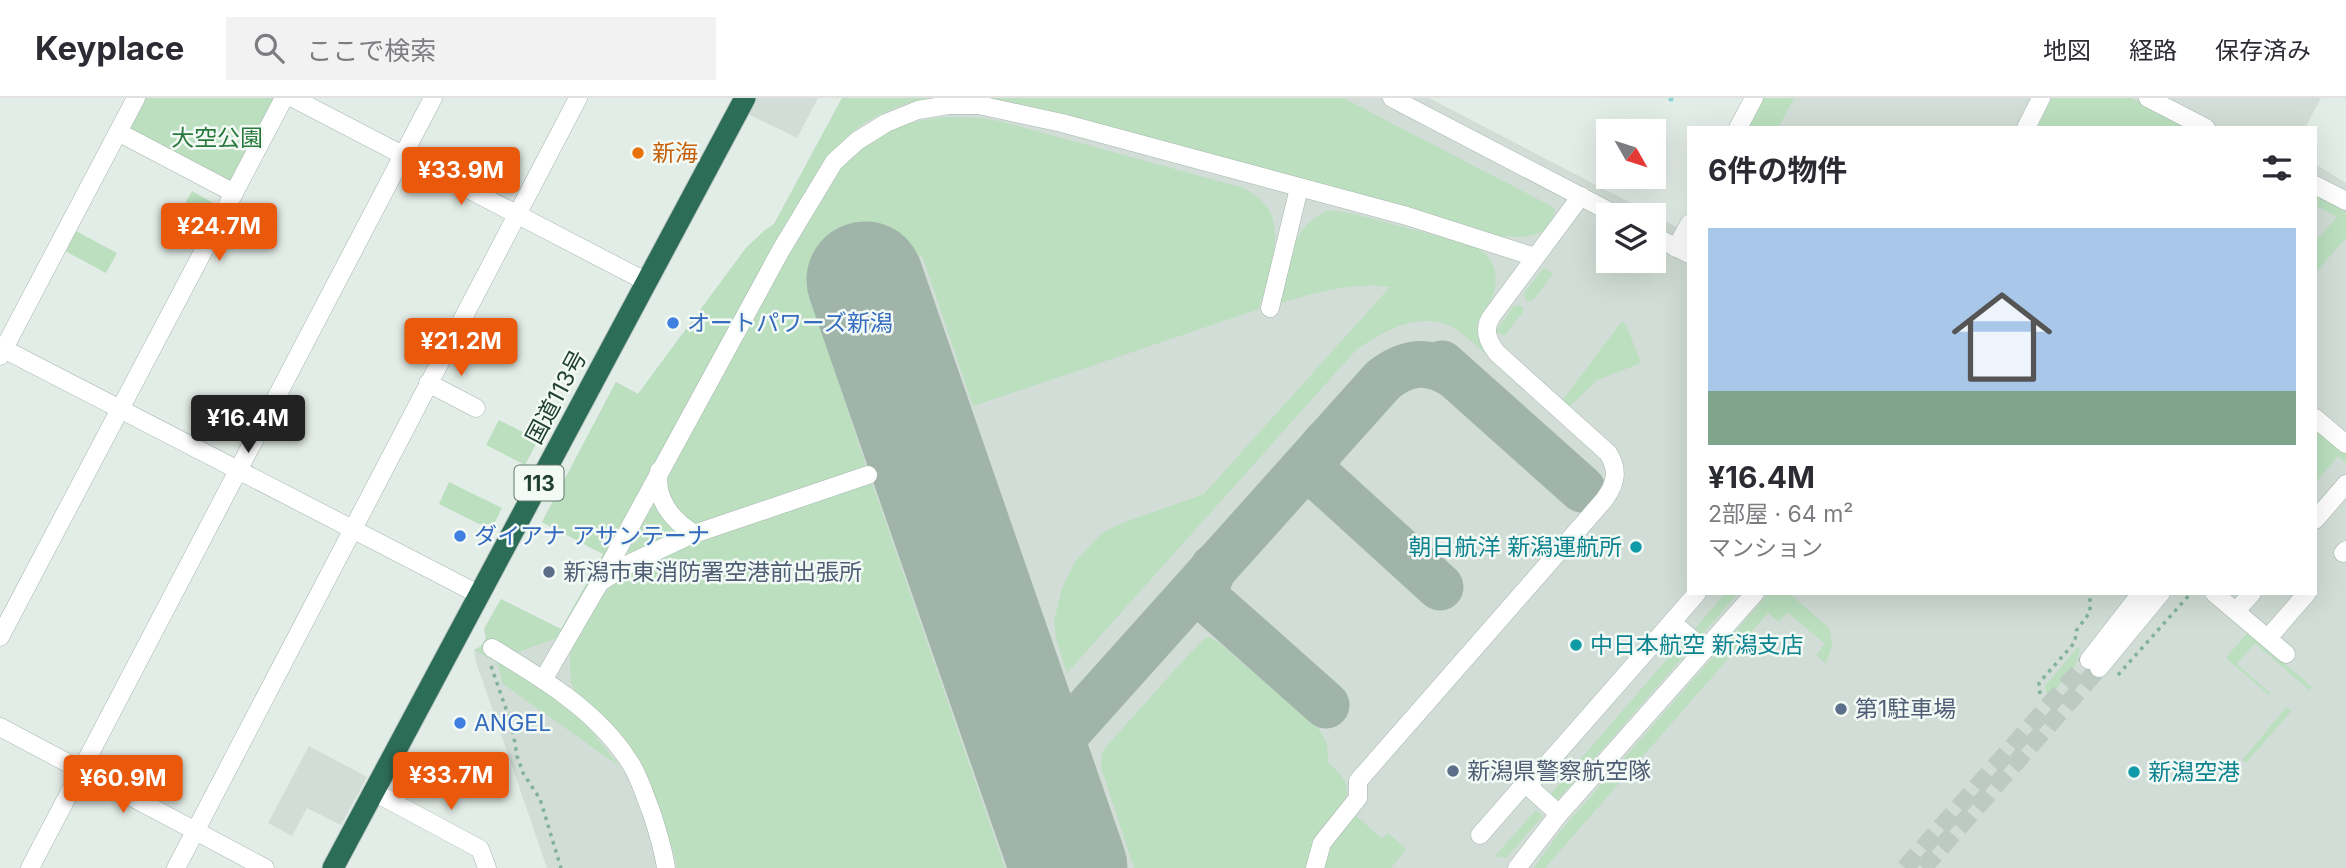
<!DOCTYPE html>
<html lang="ja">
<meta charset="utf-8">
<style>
:root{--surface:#fff;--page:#f2f2f3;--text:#2b2b33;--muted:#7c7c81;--line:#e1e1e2;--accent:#ea580c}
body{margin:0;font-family:Inter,"Noto Sans JP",sans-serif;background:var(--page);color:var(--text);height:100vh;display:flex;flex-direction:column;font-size:26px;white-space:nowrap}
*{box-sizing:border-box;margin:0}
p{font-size:23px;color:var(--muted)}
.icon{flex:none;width:38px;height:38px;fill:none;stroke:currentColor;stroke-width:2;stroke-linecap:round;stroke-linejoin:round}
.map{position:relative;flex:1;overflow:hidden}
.side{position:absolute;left:1687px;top:28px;width:630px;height:469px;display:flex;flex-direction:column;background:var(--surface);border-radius:0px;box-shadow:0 7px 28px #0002}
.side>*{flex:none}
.needle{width:46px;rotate:129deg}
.controls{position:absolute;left:1596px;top:21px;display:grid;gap:14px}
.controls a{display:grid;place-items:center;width:70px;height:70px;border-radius:0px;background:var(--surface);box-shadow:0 7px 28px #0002;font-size:35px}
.price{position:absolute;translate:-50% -60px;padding:0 16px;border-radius:7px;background:var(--accent);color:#fff;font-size:23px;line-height:46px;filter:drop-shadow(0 2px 4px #0008)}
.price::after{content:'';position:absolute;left:50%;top:42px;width:21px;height:16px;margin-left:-10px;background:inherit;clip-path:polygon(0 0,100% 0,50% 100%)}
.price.active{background:#222;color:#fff}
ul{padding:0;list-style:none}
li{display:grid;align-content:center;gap:14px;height:371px;padding:0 21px}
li+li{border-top:2px solid var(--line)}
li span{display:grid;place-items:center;height:217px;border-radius:0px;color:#555}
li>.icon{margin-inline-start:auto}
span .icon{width:126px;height:126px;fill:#fffc;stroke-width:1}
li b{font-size:30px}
h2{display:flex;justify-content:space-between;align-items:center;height:84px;padding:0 21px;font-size:30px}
header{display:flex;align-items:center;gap:42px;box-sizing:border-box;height:98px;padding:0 35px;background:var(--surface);border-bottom:2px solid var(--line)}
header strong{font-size:33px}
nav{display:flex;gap:38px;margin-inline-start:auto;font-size:24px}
.search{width:490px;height:63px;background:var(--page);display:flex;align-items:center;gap:18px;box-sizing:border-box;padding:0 24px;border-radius:0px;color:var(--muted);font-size:26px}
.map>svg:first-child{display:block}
.built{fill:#d1ddd6}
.green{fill:#bbdfbf}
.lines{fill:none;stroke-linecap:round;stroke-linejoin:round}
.stream{stroke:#88d4d5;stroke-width:5}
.taxiway{stroke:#a0b4aa;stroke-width:47}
.runway{stroke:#a0b4aa;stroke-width:117}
.minor-tunnel{stroke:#bccac3;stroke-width:18;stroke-dasharray:18 9;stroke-linecap:butt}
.minor-casing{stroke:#a5b6ad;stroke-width:19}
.highway-casing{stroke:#c1cac6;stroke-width:23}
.path{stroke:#81b39c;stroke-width:3.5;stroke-dasharray:3.5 5;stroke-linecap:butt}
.minor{stroke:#fff;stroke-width:18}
.highway{stroke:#2c6d57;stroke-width:21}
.food-dot{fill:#e8710a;stroke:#f3faf6;stroke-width:2.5}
.shop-dot{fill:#3f7fe0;stroke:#f3faf6;stroke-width:2.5}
.culture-dot{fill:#0f9aa8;stroke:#f3faf6;stroke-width:2.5}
.service-dot{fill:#5c6f8a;stroke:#f3faf6;stroke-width:2.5}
.labels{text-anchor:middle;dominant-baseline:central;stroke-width:5;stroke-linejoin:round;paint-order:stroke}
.shield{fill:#f3faf6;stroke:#60786e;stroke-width:2}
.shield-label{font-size:21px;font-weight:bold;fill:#214033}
.park-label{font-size:23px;fill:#29793d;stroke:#f3faf6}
.food-label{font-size:23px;fill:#c56008;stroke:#f3faf6;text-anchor:start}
.shop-label{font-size:23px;fill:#366cbe;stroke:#f3faf6;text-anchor:start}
.street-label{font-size:23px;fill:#214033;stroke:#f3faf6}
.culture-label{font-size:23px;fill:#0d838f;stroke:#f3faf6;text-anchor:start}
.service-label{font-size:23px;fill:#4e5e75;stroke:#f3faf6;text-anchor:start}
</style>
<header>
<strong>Keyplace</strong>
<div class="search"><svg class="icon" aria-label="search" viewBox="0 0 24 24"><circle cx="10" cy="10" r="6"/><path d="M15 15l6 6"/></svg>ここで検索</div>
<nav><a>地図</a><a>経路</a><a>保存済み</a></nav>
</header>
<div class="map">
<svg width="2346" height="770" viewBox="0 0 2346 770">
<rect width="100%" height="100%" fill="#e3ede7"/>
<!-- built -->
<g class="built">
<polygon points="757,0 818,0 797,40 748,16"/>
<polygon points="842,0 1429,0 1654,117 1608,117 1608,163 1654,163 1654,117 1689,136 1689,495 2315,495 2315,66 2346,85 2346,770 547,770 475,561 474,552 483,546 486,539 484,531 501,501 561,531 603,456 542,424 616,284 638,296 746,150 764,133 774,126"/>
<polygon points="1760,0 2321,0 2305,30 1745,30"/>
<polygon points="309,648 367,679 341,727 307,710 292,738 268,725"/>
</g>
<!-- green -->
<g class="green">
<polygon points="136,0 284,0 234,95 118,34"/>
<path d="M 842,0 L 930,0 C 895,7 862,21 838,48 C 821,66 808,92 795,112 L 563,538 L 518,554 L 495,543 L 510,567 L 585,625 L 619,668 L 503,586 L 497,564 L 474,552 L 480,550 L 486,540 L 484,531 L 501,501 L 561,531 L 603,456 L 542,424 L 616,284 L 638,296 L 746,150 L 764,133 L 774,126 Z"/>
<path d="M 991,0 L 1343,0 L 1555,110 C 1553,140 1525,140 1501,138 Z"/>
<polygon points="1760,0 1794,0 1778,30 1745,30"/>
<polygon points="2052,0 2131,0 2193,30 2037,30"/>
<path d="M 945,19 L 983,20 L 1003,24 L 1240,89 C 1297,112 1270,167 1259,211 L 973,308 L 922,157 L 810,198 L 866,368 L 692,428 C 673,410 665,393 668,367 L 836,74 C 868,42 898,23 945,19 Z"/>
<polygon points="192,93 215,106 202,130 179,116"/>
<polygon points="2315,96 2346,112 2346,140 2315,175 2315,144 2337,119 2315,107"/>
<path d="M 1330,112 L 1354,116 L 1471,147 C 1495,156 1502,181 1490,203 C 1486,211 1478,218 1477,228 C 1476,237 1481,246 1485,255 C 1475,247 1465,237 1454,230 C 1421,211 1383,233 1356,252 L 1067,575 L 1056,539 L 1054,524 L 1062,490 L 1075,464 L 1100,437 L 1117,427 L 1204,396 L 1390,189 C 1354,183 1313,195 1277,206 C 1287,171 1291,125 1330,112 Z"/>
<polygon points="76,133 117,155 106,175 65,153"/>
<polygon points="1544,170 1553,176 1533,202 1527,204 1524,195"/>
<polygon points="1518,207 1523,209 1522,215 1504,238 1496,233 1514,208"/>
<polygon points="1622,223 1626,227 1641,265 1597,282 1569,309 1562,303"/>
<polygon points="499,322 538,342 525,367 486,347"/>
<polygon points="2315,330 2346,356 2346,365 2338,358 2315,385"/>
<path d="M 871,382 L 1005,770 L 677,770 C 675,756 669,742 665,728 C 647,665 625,637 576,595 L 571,585 L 570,570 L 570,557 L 574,546 L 591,511 L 609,490 L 630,473 L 694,443 Z"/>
<polygon points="449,384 502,410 491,432 439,406"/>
<polygon points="657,401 681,436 627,456 629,450"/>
<polygon points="1725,495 1738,495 1701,538 1694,532"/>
<polygon points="1769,495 1789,495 1830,531 1832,547 1826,566 1816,557 1825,546 1787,514 1779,524 1768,515 1545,770 1534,770 1557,737"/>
<polygon points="2248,534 2312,589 2246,665 2242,662 2287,609 2291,613 2309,592 2255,545 2237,566 2270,595 2269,597 2226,560"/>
<path d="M 1209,539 L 1218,544 L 1318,630 L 1327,645 L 1328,665 C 1365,695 1340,705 1320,732 C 1312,743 1311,757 1309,770 L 1134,770 L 1101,669 L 1101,658 L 1105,650 L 1190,555 L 1203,542 Z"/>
<polygon points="1681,545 1689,552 1555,705 1548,699"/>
<polygon points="2078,549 2080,551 2075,568 2048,600 2045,588"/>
<polygon points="1536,712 1543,718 1506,760 1495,758"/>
<polygon points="1353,715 1382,741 1388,735 1406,751 1391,770 1322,770 1326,754"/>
</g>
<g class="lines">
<!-- stream -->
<polyline class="stream" points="1671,1 1671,0"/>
<!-- taxiway -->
<g class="taxiway">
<polyline points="1442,266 1582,391"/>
<path d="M 1326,345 C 1317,355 1313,366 1319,379 L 1440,489"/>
<polyline points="1214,469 1206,488 1210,504 1326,607"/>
<path d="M 1054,729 C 1048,702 1037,675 1053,650 L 1383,282 C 1407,263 1428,261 1454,277"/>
</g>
<!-- runway -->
<polyline class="runway" points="865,182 1069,770"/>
<!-- minor-tunnel -->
<g class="minor-tunnel">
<polyline points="1905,770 2089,562"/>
<polyline points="1923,770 2099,570"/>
</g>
<defs>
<g id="minor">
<polyline points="293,0 647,184"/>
<polyline points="1392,0 1616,117"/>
<polyline points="2148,0 2206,30"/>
<polyline points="1738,30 1754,0"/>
<polyline points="2026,30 2041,0"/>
<polyline points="118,34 234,95"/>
<polyline points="2315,87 2346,103"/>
<polyline points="1654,138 1689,156"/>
<polyline points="1676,150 1689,126"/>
<polyline points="1270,210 1299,90"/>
<polyline points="0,249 480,497"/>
<polyline points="0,258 136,0"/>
<polyline points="428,285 476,310"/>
<polyline points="2315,320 2346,346"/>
<path d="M 659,373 C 654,400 672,423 695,436"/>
<polyline points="2315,422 2346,386"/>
<polyline points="2343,455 2346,452"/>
<polyline points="600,484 781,152 834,64 857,43 886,25 918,12 948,7 979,7 1062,25 1407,118 1535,159"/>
<polyline points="2214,495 2286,556"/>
<polyline points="2236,513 2252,495"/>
<polyline points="1672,524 1697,495"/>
<polyline points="0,539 284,0"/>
<polyline points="2268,540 2307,495"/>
<path d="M 492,550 C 542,580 597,613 629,663 C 639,677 644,696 651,713 C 657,731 663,750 666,770"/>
<polyline points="2089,562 2141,495"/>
<polyline points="2099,570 2161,495"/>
<polyline points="543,582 600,484 629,466 688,438 868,377"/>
<polyline points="0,629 265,770"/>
<polyline points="374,694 480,751 487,770"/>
<polyline points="1559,716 1528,688 1672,524 1705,552"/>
<polyline points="1480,737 1522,689 1528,688"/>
<polyline points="30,770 433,0"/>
<polyline points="176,770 578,0"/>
<path d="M 1315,770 L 1322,745 L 1358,700 L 1358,683 L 1604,402 C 1616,386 1619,372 1608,355 L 1497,255 C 1488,244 1483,232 1491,219 L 1581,98"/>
<polyline points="1517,770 1559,716 1755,495"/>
</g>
<polyline id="highway" points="333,770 745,0"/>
</defs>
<!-- minor casing -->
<use href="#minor" class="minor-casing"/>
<!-- highway casing -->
<use href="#highway" class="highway-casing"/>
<!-- path -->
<g class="path">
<polyline points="491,568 512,628 517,658 523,675 540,701 561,770"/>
<polyline points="2118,577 2191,495"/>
<polyline points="2040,596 2039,585 2075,544 2076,533 2090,514 2090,495"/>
</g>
<!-- minor -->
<use href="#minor" class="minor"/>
<!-- highway -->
<use href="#highway" class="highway"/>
</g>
<!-- markers -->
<circle class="food-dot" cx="638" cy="55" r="7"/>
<g class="shop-dot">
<circle cx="673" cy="225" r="7"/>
<circle cx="460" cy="438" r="7"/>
<circle cx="460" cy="625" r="7"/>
</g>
<g class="culture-dot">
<circle cx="1636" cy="449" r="7"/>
<circle cx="1576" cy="547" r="7"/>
<circle cx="2134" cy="674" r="7"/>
</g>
<g class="service-dot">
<circle cx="549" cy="474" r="7"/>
<circle cx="1841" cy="611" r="7"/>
<circle cx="1453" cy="673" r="7"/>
</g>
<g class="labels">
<!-- shield labels -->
<rect class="shield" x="514.5" y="367.5" width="49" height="35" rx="5"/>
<g class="shield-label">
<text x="539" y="385">113</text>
</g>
<!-- park labels -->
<g class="park-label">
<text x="217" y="40">大空公園</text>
</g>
<!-- food labels -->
<g class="food-label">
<text x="652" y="55">新海</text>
</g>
<!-- shop labels -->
<g class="shop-label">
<text x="687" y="225">オートパワーズ新潟</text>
<text x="474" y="438">ダイアナ アサンテーナ</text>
<text x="474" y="625">ANGEL</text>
</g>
<!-- street labels -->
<g class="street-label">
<text transform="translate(556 299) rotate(-62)">国道113号</text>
</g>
<!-- culture labels -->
<g class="culture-label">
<text x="1622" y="449" text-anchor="end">朝日航洋 新潟運航所</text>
<text x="1590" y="547">中日本航空 新潟支店</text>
<text x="2148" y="674">新潟空港</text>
</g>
<!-- service labels -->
<g class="service-label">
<text x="563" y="474">新潟市東消防署空港前出張所</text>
<text x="1855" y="611">第1駐車場</text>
<text x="1467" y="673">新潟県警察航空隊</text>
</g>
</g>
</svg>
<div class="controls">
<a><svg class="needle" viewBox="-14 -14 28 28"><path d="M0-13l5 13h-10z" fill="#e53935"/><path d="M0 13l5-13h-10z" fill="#7c7c81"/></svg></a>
<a><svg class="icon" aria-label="layers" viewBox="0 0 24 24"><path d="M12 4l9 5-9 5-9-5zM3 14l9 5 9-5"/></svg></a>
</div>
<b class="price" style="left:461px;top:109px">¥33.9M</b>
<b class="price" style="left:219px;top:165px">¥24.7M</b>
<b class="price" style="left:461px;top:280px">¥21.2M</b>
<b class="price active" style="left:248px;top:357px">¥16.4M</b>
<b class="price" style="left:451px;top:714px">¥33.7M</b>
<b class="price" style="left:123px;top:717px">¥60.9M</b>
<section class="side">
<h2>6件の物件<svg class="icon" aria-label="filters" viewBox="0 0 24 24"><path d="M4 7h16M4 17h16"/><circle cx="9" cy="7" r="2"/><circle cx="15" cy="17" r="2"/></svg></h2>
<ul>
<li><span style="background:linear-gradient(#a9c7e8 75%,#7fa58c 0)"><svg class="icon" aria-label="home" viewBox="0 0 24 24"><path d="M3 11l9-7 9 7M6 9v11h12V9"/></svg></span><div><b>¥16.4M</b><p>2部屋 · 64 m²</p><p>マンション</p></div></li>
</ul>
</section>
</div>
